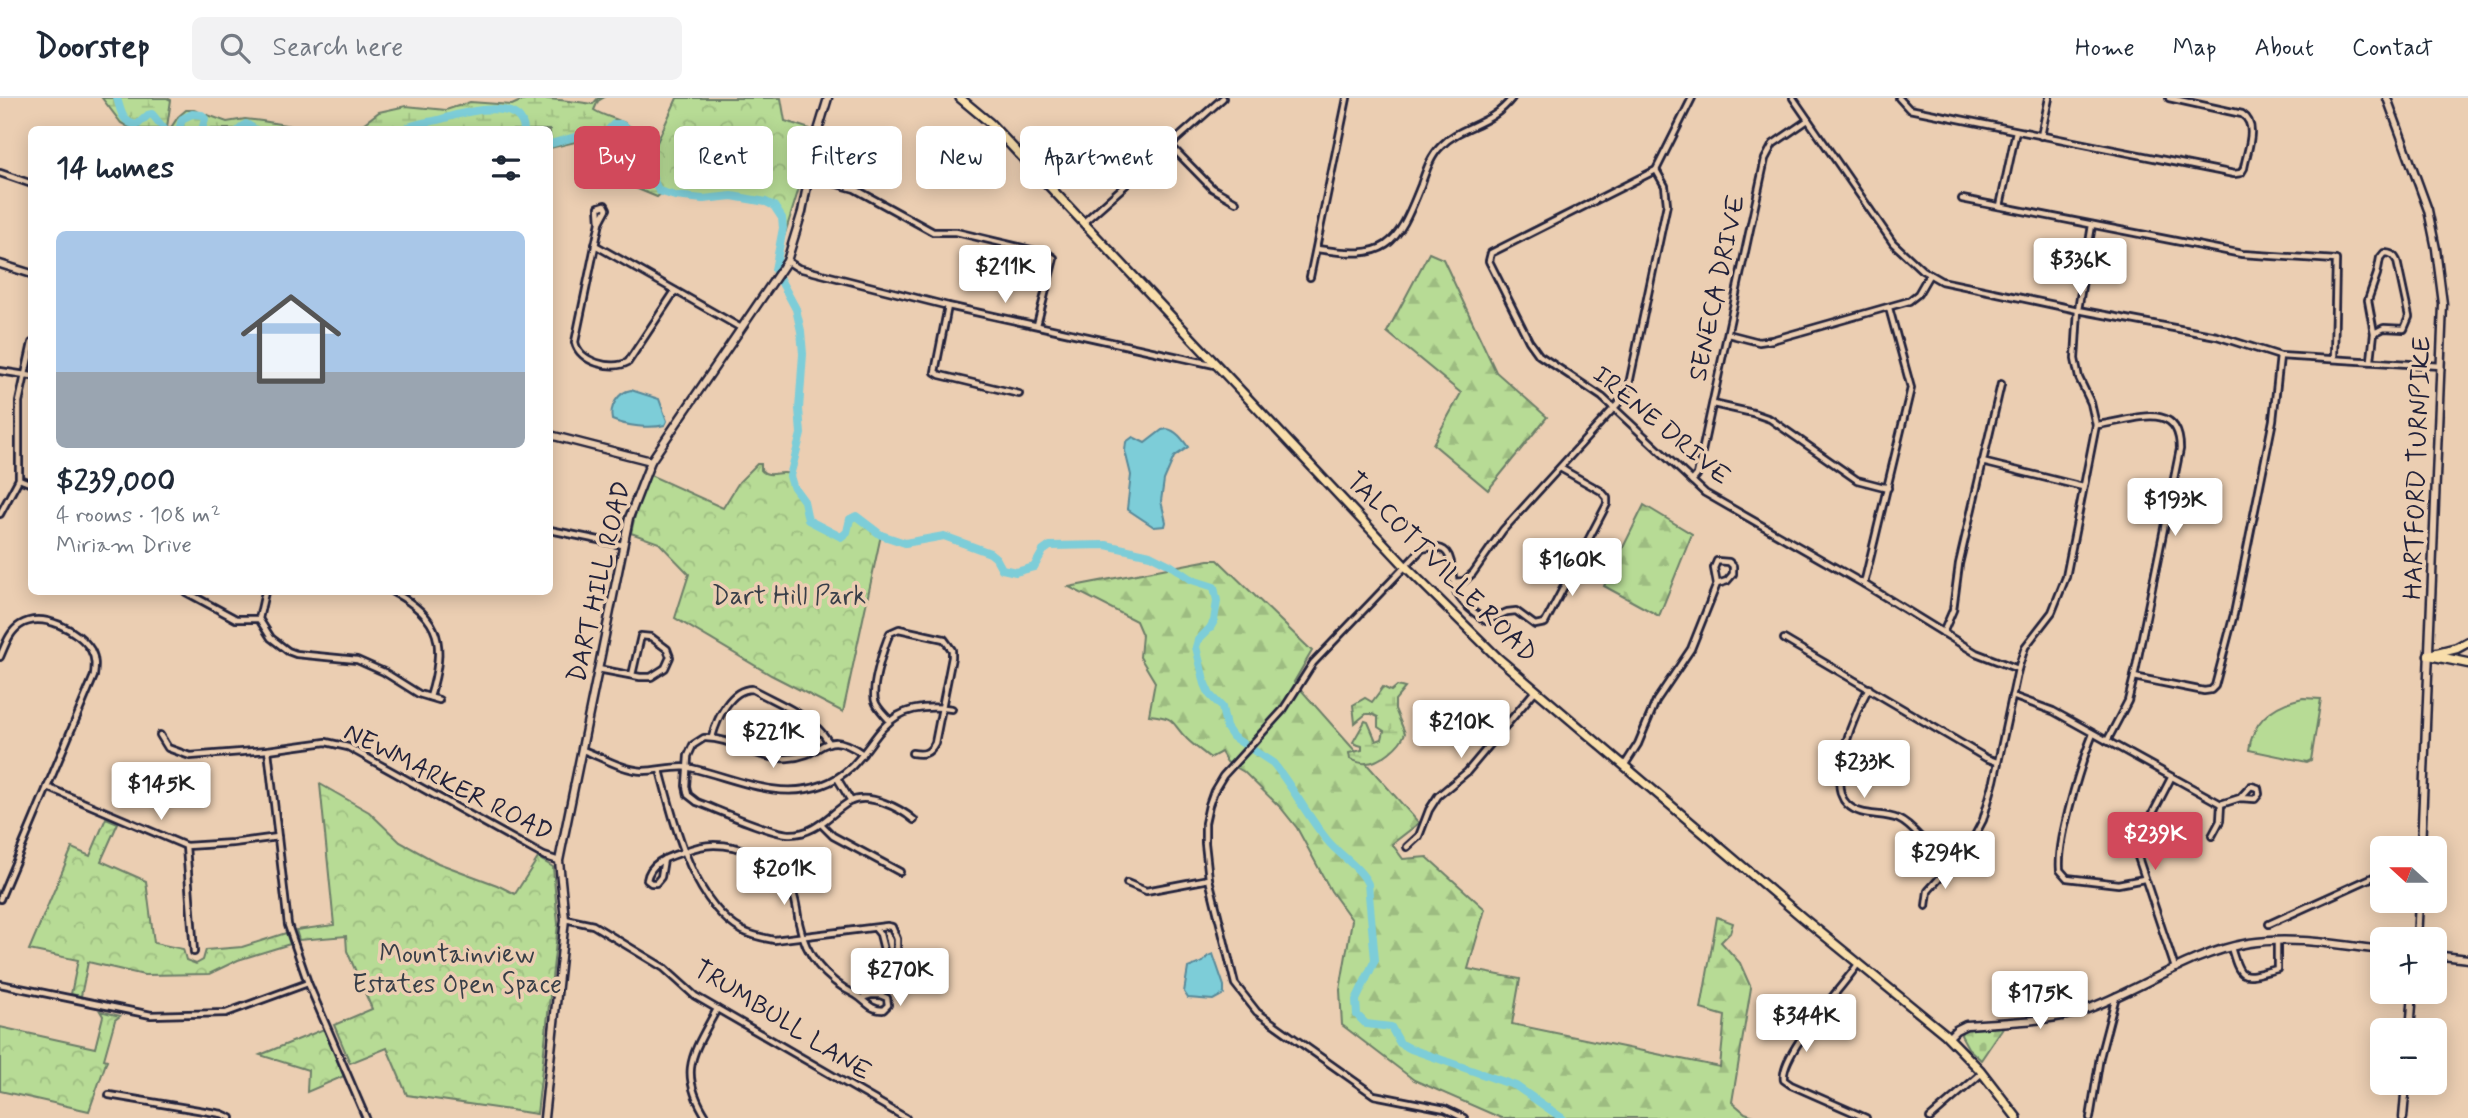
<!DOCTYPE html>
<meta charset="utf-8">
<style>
:root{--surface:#fff;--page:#f2f2f3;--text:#1f2937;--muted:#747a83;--line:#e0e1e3;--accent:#d1495b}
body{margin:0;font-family:Mynerve,sans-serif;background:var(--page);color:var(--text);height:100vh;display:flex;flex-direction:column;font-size:26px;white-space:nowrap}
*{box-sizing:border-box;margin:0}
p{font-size:23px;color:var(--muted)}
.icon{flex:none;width:38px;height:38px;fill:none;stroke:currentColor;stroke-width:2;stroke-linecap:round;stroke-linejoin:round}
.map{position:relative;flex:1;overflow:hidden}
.sheet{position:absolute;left:28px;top:28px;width:525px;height:469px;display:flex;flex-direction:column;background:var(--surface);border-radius:10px;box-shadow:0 4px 18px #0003}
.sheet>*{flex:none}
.banner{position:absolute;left:574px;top:28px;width:665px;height:63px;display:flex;gap:14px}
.needle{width:46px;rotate:291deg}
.controls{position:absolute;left:2370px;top:738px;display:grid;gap:14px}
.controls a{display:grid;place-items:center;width:77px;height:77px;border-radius:10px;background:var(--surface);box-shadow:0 4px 18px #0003;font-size:35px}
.price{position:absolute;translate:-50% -60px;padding:0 16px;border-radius:7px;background:#fff;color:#222;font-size:23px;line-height:46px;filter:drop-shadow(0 2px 4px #0008)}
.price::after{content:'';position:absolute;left:50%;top:42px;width:21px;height:16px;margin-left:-10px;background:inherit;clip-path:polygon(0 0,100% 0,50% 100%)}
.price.selected{background:var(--accent);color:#fff}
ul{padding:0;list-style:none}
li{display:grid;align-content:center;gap:14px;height:371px;padding:0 28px}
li+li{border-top:2px solid var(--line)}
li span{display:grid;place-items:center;height:217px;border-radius:10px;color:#555}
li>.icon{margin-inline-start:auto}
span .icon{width:126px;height:126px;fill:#fffc;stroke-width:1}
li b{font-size:30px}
h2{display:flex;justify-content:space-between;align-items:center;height:84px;padding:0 28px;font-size:30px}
.pill{padding:0 24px;border-radius:10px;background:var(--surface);box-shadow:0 4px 18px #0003;font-size:24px;line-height:63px}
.pill.selected{background:var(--accent);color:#fff}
header{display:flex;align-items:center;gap:42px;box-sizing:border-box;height:98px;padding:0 35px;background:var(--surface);border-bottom:2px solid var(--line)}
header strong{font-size:33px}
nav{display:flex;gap:38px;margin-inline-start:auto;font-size:24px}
.search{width:490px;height:63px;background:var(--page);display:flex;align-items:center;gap:18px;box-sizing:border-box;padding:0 24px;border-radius:10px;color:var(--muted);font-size:26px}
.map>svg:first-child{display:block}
.forest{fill:url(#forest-firs);stroke:#6c7e68;stroke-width:2}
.wetland{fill:url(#wetland-marsh);stroke:#6c7e68;stroke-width:2}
.cemetery{fill:url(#cemetery-stones);stroke:#6c7e68;stroke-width:2}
.park{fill:url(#park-crowns);stroke:#6c7e68;stroke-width:2}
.pitch{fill:#b7db95;stroke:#6c7e68;stroke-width:2}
.water{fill:#7dcdd8;stroke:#598999;stroke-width:2}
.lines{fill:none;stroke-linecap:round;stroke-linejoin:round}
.river{stroke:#7dcdd8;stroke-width:8}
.street-casing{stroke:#22223b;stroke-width:10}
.secondary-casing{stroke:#22223b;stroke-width:11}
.primary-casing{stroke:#22223b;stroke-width:12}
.highway-casing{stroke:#22223b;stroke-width:13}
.street{stroke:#ebceb2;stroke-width:4.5}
.secondary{stroke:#ebceb2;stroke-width:6}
.primary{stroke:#f9deab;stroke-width:7}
.highway{stroke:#f9deab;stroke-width:8}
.labels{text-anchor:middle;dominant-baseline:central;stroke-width:7;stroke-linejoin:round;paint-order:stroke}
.street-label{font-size:26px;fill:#22223b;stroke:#ebceb2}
.park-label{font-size:26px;fill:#383e48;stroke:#ebceb2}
</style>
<header>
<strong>Doorstep</strong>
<div class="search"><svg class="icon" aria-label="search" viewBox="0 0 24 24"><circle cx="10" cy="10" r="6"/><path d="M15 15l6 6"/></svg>Search here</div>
<nav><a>Home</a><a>Map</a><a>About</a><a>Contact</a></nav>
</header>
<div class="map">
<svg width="2468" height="1020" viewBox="0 0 2468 1020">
<defs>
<pattern id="forest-firs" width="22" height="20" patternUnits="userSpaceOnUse" patternTransform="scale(1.75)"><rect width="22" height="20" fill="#b7db95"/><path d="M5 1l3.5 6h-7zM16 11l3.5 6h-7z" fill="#9dbc81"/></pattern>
<pattern id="wetland-marsh" width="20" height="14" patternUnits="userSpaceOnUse" patternTransform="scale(1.75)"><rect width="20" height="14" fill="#b7db95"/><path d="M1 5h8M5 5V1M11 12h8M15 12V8" fill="none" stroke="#9dbc81"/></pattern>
<pattern id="cemetery-stones" width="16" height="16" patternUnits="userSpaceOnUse" patternTransform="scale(1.75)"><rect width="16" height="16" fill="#b7db95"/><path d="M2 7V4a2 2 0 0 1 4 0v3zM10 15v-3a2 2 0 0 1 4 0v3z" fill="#9dbc81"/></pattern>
<pattern id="park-crowns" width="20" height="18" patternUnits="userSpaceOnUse" patternTransform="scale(1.75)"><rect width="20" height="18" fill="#b7db95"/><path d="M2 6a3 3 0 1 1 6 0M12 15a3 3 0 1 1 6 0" fill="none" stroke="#9dbc81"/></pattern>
</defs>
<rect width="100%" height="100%" fill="#ebceb2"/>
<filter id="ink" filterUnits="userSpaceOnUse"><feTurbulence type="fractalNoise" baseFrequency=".0143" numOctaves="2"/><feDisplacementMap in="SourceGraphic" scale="14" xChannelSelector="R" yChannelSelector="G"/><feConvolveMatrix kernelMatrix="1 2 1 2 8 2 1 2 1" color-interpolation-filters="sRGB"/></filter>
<g filter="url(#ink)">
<!-- forest -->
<g class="forest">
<polygon points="1429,155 1443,161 1496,274 1547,319 1488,392 1433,346 1461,295 1387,234"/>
<polygon points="1644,407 1692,436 1659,518 1604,488"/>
<path d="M 1209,462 L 1218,462 L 1312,553 L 1294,584 L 1419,725 L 1392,746 L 1403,761 L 1427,759 L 1485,811 L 1468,871 L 1520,881 L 1512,926 L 1720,969 L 1725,918 L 1701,911 L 1717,819 L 1733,825 L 1730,835 L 1721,844 L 1740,865 L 1751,890 L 1732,1004 L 1745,1015 L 1760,1020 L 1501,1020 L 1414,982 L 1342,927 L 1340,892 L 1352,822 L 1331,793 L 1297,730 L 1281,710 L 1244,674 L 1227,664 L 1221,654 L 1210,660 C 1203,654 1194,648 1187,641 C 1169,623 1178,620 1149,617 L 1155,584 L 1140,559 L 1142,537 L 1136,523 L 1069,489 Z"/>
</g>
<!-- wetland -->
<g class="wetland">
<polygon points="102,0 167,0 171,2 167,29 170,31 178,19 186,12 194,12 227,24 245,21 262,23 309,31 132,31 121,25"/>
<path d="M 527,0 C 550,0 571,3 593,6 L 598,0 L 603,0 L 598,3 L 594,12 C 603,18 615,20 625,25 C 650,39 653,71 662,95 L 657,99 L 635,90 L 630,75 L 634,42 L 622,30 L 617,29 L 613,35 L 617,40 L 612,42 L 575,44 L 550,50 L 550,32 L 355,32 L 379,14 L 406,8 L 446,12 L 470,4 L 512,7 Z"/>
<path d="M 1397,588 L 1405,590 L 1395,602 L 1395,611 L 1405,635 C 1401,647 1380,665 1366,665 C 1360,666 1355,663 1350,661 L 1349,655 L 1362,652 L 1362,648 L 1355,646 L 1353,644 L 1365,623 L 1368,624 L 1376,643 L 1382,641 L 1384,633 L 1378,629 L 1378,619 L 1372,616 L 1366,616 L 1355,625 L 1353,607 L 1365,600 L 1372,604 L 1383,589 L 1391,593 Z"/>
</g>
<!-- cemetery -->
<polygon class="cemetery" points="2004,928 1981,962 1968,950 1961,937 1963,932"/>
<!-- park -->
<g class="park">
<path d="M 677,0 L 781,0 L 785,23 L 810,31 L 800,87 L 779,155 C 783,136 788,119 771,105 L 732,98 L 710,101 L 685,99 L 658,92 L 648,64 Z"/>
<path d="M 757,366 L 761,366 L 761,372 C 769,381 779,372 790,376 L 793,388 L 805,405 L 807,420 L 816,428 L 841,439 L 847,434 L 850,421 L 856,418 L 881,437 L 843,614 L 771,577 L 675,520 L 689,476 L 659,445 L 631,435 L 639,400 L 648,376 L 723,410 L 739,384 Z"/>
<polygon points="320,686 369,714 400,744 438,765 497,787 515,796 538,760 553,769 558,826 537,1016 407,997 387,950 350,965 334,927 372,911 347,853 346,838 299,842 296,832 334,827"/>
<polygon points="106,720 118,725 101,763 146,783 154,845 183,851 186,862 196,866 203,862 206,852 242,849 286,835 290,846 238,862 209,876 144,877 88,864 81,898 71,896 78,862 29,852 72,750 90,758"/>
<polygon points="100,913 120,918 115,922 104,961 107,962 89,1013 0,993 0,929 95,950 103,918"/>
<polygon points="324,931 344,978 307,994 308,972 260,957"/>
</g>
<!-- pitch -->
<path class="pitch" d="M 2303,600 L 2321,601 L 2311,662 L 2307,664 L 2249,652 C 2253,621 2274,606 2303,600 Z"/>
<!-- water -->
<g class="water">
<path d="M 631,292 L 659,301 L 667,323 L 665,327 C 650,331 626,328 612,322 C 609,309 618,294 631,292 Z"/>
<path d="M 1167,331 C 1176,332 1183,342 1188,349 L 1174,359 L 1164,382 L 1161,403 L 1166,424 L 1165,428 L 1154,429 L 1127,411 L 1131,377 L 1125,353 L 1126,344 L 1133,339 L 1145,345 L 1162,332 Z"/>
<polygon points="1213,856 1224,888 1224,896 1213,902 1188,900 1184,894 1188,870 1203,864 1208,858"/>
</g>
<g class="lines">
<!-- river -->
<g class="river">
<path d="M 117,0 C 121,13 122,25 137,27 L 148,17 L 152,16 L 165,32"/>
<polyline points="179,32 182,21 192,16 202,17 205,21 202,32"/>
<polyline points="239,32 246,26 256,32"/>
<path d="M 402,32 C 417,24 430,25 445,20 C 468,13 521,0 524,32"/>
<path d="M 550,46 L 575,39 L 602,38 L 614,26 L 620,26 C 645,37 646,72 659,93 L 675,98 L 703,101 L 732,98 L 766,104 L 774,108 L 782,120 L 783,130 L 775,172 L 796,211 L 801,233 L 803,256 L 799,311 L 801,336 L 790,378 L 793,388 L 804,403 L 808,422 L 841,439 L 847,434 L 850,421 L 856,418 L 881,437 L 905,445 L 944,438 L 990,455 L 996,460 L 1002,471 L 1016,474 L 1034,469 L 1043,453 L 1050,448 L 1106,447 L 1150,457 L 1170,467 L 1192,482 L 1214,489 L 1217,503 L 1214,523 L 1210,530 L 1198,542 L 1196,549 L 1205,586 L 1210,597 L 1222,609 L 1226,629 L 1233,639 L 1273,665 C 1293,689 1307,718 1327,742 C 1339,757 1360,769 1368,786 L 1375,862 L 1356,902 L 1357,917 L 1366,926 L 1391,929 L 1400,945 L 1411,951 L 1516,988 L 1562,1020"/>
</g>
<defs>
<g id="street">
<polyline points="1692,0 1656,72 1491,155 1489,163 1529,243 1539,257 1602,299 1705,395 1864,486 1976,555 2018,571"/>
<polyline points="1793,0 1893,145 1922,172 1941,183 2078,212 2217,238 2280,258 2441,268"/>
<path d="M 1899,0 L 1909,11 L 2234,76 L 2241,75 L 2244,70 C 2247,52 2259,27 2242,16 L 2169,0"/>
<polyline points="2041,38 2049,0"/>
<polyline points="1171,48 1212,90 1236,104"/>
<polyline points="0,75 32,86"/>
<polyline points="809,78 855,91 933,134 956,134 1048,156 1054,160 1053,164 1037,227"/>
<polyline points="1962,101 2242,156 2336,162 2334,260"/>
<polyline points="2000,108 2016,33"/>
<path d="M 600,124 L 599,109 L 605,107 L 607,111 L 600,124 L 575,244 C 579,264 612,273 628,264 L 675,193"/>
<polyline points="1084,124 1223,0"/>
<polyline points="595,147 741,230"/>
<path d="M 1317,151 C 1387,162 1396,150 1421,87 C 1426,73 1430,59 1441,48 C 1461,27 1491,28 1512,0"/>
<polyline points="787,163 798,170 948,208 1215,267"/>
<polyline points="1310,179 1347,0"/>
<polyline points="948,208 935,274 940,277 1019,296"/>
<polyline points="1728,236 1759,244 1772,242 1909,203 1918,196 1929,177"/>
<path d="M 2371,262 L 2374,235 L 2368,202 L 2377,176 L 2380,160 L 2384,155 C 2391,155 2394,157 2397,163 L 2409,219 L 2404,231 L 2384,230 L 2374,235"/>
<polyline points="0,273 32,278"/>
<polyline points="1713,306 1753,315 1770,321 1857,382 1888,390"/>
<path d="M 2096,327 C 2127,325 2180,298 2180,351 L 2134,579 L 2128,603 L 2107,643"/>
<polyline points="1982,364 2083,389"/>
<polyline points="19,381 32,386"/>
<polyline points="1692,383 1697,377 1765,61 1773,46 1808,22"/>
<polyline points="0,416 19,381 19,304 32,245"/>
<polyline points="550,432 623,447"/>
<polyline points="1454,484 1464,483 1473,475 1503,432 1624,299 1629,286 1667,106 1665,88 1656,72"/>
<polyline points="1864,486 1911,290 1889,210"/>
<polyline points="186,494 236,521 259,521"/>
<polyline points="265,494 259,521 271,540 288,553 296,556 357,562 384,574 419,596 439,602"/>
<path d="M 393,494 C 442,520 446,547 430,599"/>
<polyline points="1943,535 1953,512 1959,466 2001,286"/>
<polyline points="1784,541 1986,660 1997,664"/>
<path d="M 0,559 C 5,548 9,534 20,527 C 42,513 79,532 91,552 C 96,561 95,569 94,578 L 0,801"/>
<polyline points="598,571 640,579 651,579 665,570 670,559 667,551 651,539 641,538 632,577"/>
<polyline points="2134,579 2204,593 2211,592 2215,588 2234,516 2273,322 2280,258"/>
<path d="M 1869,590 C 1856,612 1825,685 1847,706 C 1861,720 1881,714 1898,721 C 1914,728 1935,757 1946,771"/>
<polyline points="2012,598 2053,613 2221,706 2240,700 2255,701 2259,696 2258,690 2251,688 2240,700"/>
<path d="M 889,622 C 885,617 877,610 875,603 C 871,589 884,548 890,535 L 899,531 L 944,541 L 952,552 L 952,559 L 935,645 C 929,656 924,657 912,655"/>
<path d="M 2093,636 C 2081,665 2057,742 2060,772 L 2067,780 L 2118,786 L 2144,781"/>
<polyline points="160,637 168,650 190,658 268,652 326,644 348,649 544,758 559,763"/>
<path d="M 712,639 C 717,621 730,591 752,591 C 777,605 813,618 828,643"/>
<polyline points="268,652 288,827 308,885 366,1020"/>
<path d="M 583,652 C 601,659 623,672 643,673 C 659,673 676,667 691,670 C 734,680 778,703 822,687 C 883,665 866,599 952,611"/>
<path d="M 863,656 C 822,628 826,658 788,660 C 758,663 733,639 704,640 L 693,647 L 688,658 L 686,688 L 688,697 L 697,704 C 718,712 769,735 789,736 C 816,737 829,716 849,704 C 869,694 900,710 914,722"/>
<polyline points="1624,668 1638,646 1656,603 1691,551 1717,486 1714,470 1717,463 1729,464 1733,468 1733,476 1727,483 1717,486"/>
<path d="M 660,672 C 674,724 692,805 743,833 C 753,838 764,840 774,842 L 887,828 L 892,829 L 897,841 L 897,852 L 891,857 L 885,856 L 880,836 L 875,830"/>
<polyline points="837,680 851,703"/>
<polyline points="2171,680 2138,744 2137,756 2175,870"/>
<polyline points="47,689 186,748 233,745 278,739"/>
<polyline points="821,726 833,738 900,774"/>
<polyline points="2212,738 2220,723 2221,706"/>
<polyline points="186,748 194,854"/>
<polyline points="1407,749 1419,738 1429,712 1438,698 1467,674 1535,593"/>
<path d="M 664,761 L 661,779 L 656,785 L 651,785 L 647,782 C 650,764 668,759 683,754 C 693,750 702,747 714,747 C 740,747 774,760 788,783 C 795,796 797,811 799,825 C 806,859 826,882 856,897 C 866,903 870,912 883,912 L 888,907 L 887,900 L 880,897 L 871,897 L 861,900"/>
<polyline points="1127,785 1146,793 1209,781"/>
<polyline points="1926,808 1928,793 1971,745 1983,722 1994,683 2018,571 2025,549 2052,514 2066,479 2096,327 2091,305 2079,280 2075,261 2078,212 2092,127"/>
<polyline points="565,821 593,827 664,870 695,898 906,1020"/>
<polyline points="2269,826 2382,775"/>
<path d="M 2231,849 C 2241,885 2243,879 2277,871 L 2277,843"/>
<path d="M 1858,866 C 1842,890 1779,957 1784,982 L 1791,987 L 1866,1020"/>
<polyline points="0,886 151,917 226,915 308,885"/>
<polyline points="109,997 222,1016 231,1020"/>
<path d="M 707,1020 C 677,973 693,956 717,911"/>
<path d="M 1464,1020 L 1445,1011 L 1374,997 L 1257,914 L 1235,886 L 1209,781 L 1205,745 L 1205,725 L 1209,707 L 1214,693 L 1223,678 L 1283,612 L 1313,565 L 1422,451 C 1461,442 1447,475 1457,495 C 1463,507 1476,516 1486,523 L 1507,514 L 1516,513 L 1535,527 L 1545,525 L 1607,406 L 1607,400 L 1601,393 L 1560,370"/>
<polyline points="1930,1020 1982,975"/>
<polyline points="2090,1020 2100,959 2116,898"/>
</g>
<g id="secondary">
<polyline points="2387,0 2428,112 2436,151 2443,206 2421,751"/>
<polyline points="0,166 32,176"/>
<polyline points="550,337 651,363"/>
<polyline points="2417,842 2419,803"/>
<polyline points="2434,857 2468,861"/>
<polyline points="2410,933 2413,894"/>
<path d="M 1949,939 L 1956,932 L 1966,927 C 2002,924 2048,924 2082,913 C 2139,893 2189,855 2249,845 C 2292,838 2339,847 2382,852"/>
<polyline points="544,1020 565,821 559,763 629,420 651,363 787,163 802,114 817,36 828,0"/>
<polyline points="2403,1020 2406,985"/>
</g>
<polyline id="primary" points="960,0 990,25 1405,468 1498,560 1803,820 1945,936 1980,972 2017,1020"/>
<g id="highway">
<polyline points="2429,557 2457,550 2468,544"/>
<polyline points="2429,557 2468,565"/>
</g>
</defs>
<!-- street casing -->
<use href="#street" class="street-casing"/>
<!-- secondary casing -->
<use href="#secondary" class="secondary-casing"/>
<!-- primary casing -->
<use href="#primary" class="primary-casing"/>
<!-- highway casing -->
<use href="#highway" class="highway-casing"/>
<!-- street -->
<use href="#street" class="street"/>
<!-- secondary -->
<use href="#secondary" class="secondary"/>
<!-- primary -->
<use href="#primary" class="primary"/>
<!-- highway -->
<use href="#highway" class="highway"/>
</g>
</g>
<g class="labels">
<!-- street labels -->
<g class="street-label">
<text transform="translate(1718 190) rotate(-78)">SENECA DRIVE</text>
<text transform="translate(1661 328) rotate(40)">IRENE DRIVE</text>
<text transform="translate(2418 370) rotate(-88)">HARTFORD TURNPIKE</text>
<text transform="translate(1441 470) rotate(45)">TALCOTTVILLE ROAD</text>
<text transform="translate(600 484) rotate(-77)">DART HILL ROAD</text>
<text transform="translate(448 685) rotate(27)">NEWMARKER ROAD</text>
<text transform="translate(782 923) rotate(32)">TRUMBULL LANE</text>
</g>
<!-- park labels -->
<g class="park-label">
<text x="789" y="499">Dart Hill Park</text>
<text x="457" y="857">Mountainview<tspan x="457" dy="30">Estates Open Space</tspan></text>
</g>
</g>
</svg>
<div class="controls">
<a><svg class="needle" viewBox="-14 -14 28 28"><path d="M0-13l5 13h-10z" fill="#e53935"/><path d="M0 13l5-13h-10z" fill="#747a83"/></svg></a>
<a>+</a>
<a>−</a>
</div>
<b class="price" style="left:2080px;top:200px">$336K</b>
<b class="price" style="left:1005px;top:207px">$211K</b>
<b class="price" style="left:2175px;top:440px">$193K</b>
<b class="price" style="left:1572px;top:500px">$160K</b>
<b class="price" style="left:1461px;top:662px">$210K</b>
<b class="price" style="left:773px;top:672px">$221K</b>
<b class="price" style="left:1864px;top:702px">$233K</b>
<b class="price" style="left:161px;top:724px">$145K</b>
<b class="price selected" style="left:2155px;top:774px">$239K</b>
<b class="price" style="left:1945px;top:793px">$294K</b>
<b class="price" style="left:784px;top:809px">$201K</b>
<b class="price" style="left:900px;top:910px">$270K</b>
<b class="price" style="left:2040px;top:933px">$175K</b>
<b class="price" style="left:1806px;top:956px">$344K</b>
<div class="banner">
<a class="pill selected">Buy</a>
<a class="pill">Rent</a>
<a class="pill">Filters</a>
<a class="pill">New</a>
<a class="pill">Apartment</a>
</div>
<section class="sheet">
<h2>14 homes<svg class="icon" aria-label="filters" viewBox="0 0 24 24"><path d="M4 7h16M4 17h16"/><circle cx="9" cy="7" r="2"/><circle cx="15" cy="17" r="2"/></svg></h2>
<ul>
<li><span style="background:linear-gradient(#a9c7e8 65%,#9aa5b1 0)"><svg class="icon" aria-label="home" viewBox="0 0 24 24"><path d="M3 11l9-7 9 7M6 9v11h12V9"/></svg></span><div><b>$239,000</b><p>4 rooms · 108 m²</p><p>Miriam Drive</p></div></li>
</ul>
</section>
</div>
